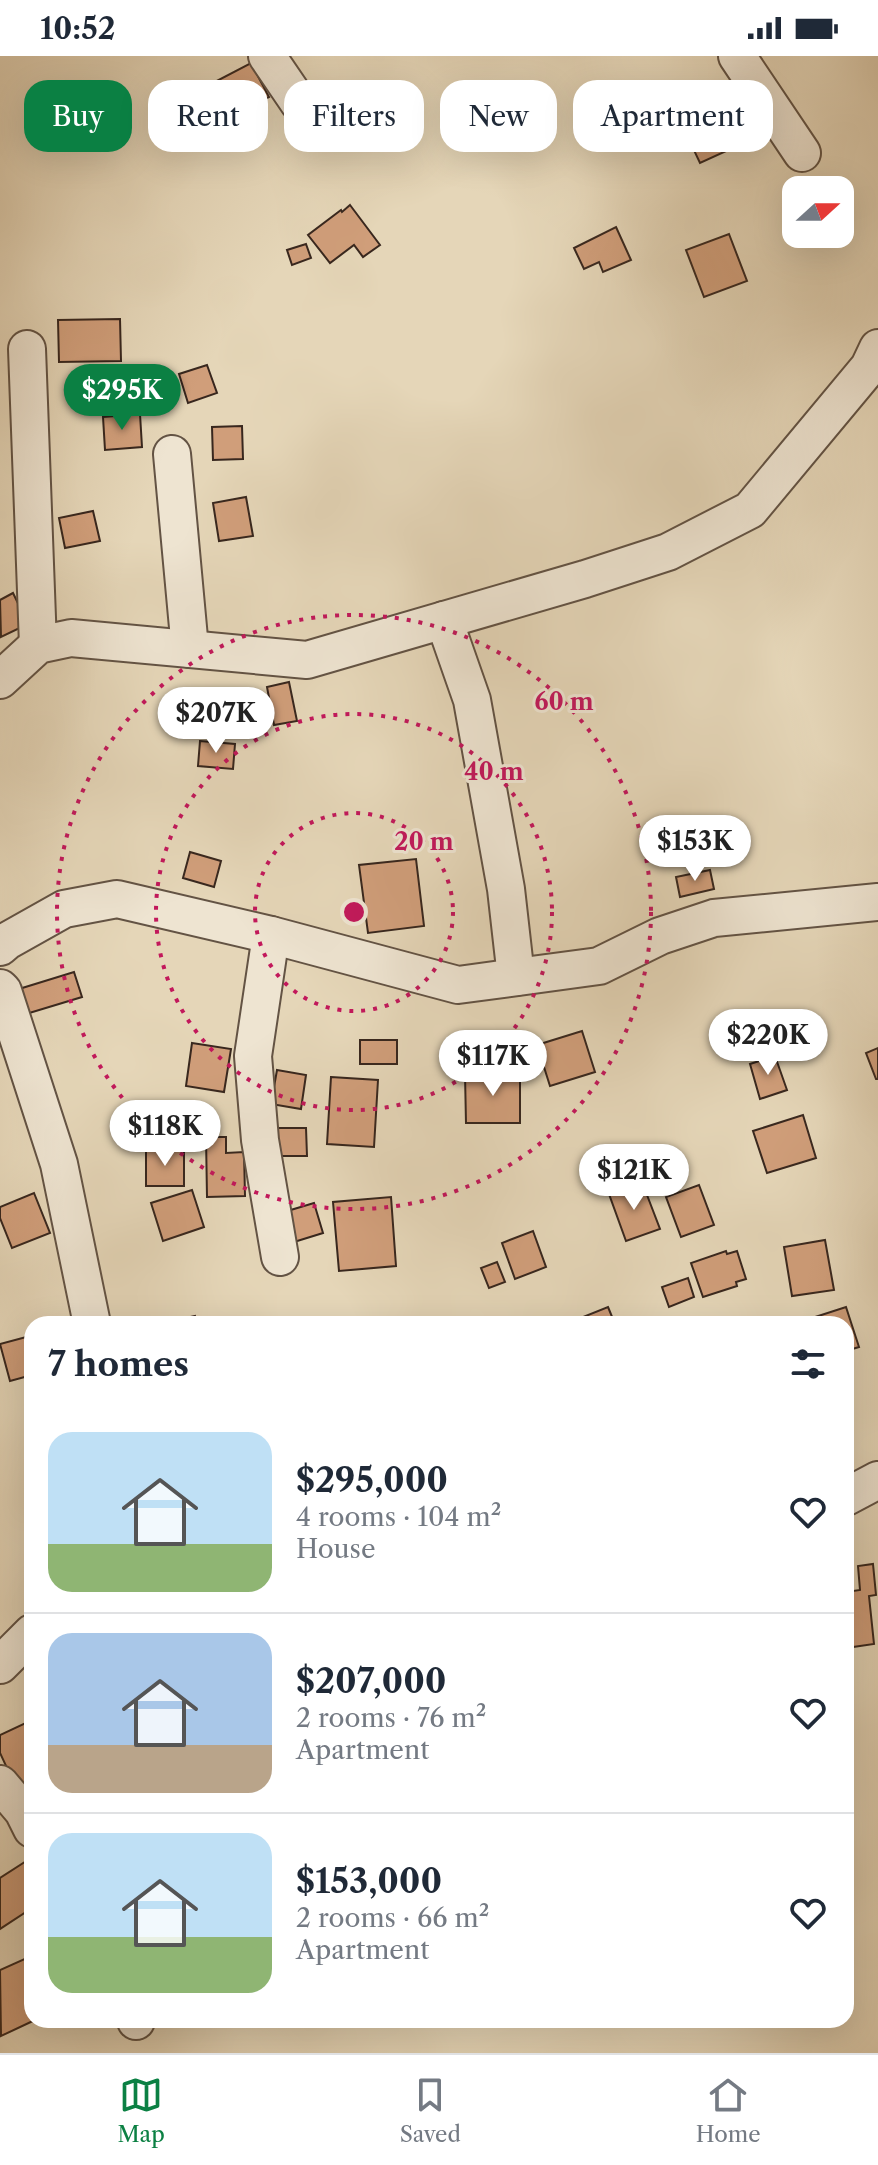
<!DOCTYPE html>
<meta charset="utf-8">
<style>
:root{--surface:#fff;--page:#f6f6f7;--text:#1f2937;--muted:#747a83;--line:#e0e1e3;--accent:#0b8043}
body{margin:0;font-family:"Libre Caslon Text",serif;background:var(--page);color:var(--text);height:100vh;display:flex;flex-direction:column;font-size:30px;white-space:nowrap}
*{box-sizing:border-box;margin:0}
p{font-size:26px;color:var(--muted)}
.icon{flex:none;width:44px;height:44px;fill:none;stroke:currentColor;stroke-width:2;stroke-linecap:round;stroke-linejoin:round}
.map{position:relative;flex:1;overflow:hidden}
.drawer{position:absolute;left:24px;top:1260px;width:830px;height:712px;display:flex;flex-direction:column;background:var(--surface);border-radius:24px;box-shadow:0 8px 32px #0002}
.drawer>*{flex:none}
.guide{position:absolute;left:24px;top:24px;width:830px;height:72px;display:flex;gap:16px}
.needle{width:52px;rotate:69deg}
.fabs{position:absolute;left:782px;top:120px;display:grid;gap:16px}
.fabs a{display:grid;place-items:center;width:72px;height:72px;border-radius:16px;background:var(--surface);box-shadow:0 8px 32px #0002;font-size:40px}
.price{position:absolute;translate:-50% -68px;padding:0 18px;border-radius:28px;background:#fff;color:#222;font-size:26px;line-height:52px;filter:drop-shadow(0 2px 4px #0008)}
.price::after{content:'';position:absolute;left:50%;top:48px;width:24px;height:18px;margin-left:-12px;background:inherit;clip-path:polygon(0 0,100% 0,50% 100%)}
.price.selected{background:var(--accent);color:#fff}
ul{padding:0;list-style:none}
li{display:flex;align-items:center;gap:24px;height:200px;padding:0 24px}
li+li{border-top:2px solid var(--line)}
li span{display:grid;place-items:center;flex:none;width:224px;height:160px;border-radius:24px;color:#555}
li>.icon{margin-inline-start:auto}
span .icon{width:96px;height:96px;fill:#fffc;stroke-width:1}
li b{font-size:34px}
h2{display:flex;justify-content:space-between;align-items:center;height:96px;padding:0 24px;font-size:34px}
.chip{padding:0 28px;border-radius:24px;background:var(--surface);box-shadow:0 8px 32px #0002;font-size:28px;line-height:72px}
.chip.selected{background:var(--accent);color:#fff}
.status{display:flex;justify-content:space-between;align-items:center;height:56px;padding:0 40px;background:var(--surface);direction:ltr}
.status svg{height:22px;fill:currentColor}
.tabs{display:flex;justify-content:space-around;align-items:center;height:112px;border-top:2px solid var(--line);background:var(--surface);font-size:22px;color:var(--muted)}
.tabs a{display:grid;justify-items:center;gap:4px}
.tabs .selected{color:var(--accent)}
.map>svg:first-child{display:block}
.building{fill:#d09e7a;stroke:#38271e;stroke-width:2}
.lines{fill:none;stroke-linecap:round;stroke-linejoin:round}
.minor-casing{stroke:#635344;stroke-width:40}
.minor{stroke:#eee4d1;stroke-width:36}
.ring{fill:none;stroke:#c2185b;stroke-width:4;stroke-dasharray:4 8}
.centre{fill:#c2185b;stroke:#eee4d1;stroke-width:4}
.ring-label{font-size:24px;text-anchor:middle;font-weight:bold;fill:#c2185b;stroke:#eee4d1;stroke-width:6;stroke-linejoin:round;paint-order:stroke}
</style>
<div class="status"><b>10:52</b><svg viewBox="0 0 49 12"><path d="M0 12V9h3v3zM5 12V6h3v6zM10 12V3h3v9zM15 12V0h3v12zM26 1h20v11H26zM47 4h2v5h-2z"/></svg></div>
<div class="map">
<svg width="878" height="1997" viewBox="0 0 878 1997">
<rect width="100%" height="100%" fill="#e5d6b8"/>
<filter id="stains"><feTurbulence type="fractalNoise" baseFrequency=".0025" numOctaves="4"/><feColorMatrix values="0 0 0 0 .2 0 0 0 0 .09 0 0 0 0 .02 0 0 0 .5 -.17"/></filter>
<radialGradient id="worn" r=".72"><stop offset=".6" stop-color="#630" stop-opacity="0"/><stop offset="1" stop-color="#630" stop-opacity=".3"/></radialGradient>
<!-- building -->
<g class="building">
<polygon points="251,7 269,41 203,74 186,41"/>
<polygon points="718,56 735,91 700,107 684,73"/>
<polygon points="350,149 380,189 363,201 354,189 330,207 308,179 341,154 342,156"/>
<polygon points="616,171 631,204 603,216 599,206 584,213 574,192"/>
<polygon points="729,178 747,225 704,241 686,194"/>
<polygon points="306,188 311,202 292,209 287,194"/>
<polygon points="120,263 121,305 59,306 58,264"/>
<polygon points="207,309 217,337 188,347 179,318"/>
<polygon points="140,358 142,391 105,394 103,361"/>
<polygon points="242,370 243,403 213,404 212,371"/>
<polygon points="246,441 253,480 219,485 213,447"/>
<polygon points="93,455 100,485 65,492 59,462"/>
<polygon points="13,537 28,568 1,581 0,544"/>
<polygon points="289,626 297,665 274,669 267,631"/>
<polygon points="200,685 235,688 233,713 198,710"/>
<polygon points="190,796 221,805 214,831 183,822"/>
<polygon points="416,803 424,870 368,877 359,809"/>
<polygon points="710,814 714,833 680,841 676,821"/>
<polygon points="74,916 82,941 26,958 19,933"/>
<polygon points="582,975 595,1016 550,1030 537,989"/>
<polygon points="505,978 510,997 477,1004 473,985"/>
<rect x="360" y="984" width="37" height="24"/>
<polygon points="192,987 231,993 224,1036 186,1030"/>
<polygon points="878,992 878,1023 876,1023 866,997"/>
<polygon points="775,1000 787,1034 760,1043 750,1008"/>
<polygon points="277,1014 306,1019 301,1053 271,1048"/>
<polygon points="465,1018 520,1018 520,1067 466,1067"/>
<polygon points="331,1021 378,1024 374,1091 327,1088"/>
<polygon points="803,1059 816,1102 767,1117 753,1075"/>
<polygon points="274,1072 306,1072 307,1100 274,1100"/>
<polygon points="206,1081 226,1081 226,1097 244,1096 245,1140 207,1141"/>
<polygon points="146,1093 184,1094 184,1130 146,1130"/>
<polygon points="642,1126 660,1173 626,1185 609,1138"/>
<polygon points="699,1129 714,1169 681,1181 666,1141"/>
<polygon points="192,1134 204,1171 163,1185 151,1147"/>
<polygon points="34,1137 50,1177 12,1192 0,1162 0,1151"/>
<polygon points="391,1141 396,1210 339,1215 333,1146"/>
<polygon points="314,1147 323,1177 294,1186 284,1156"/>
<polygon points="533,1175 546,1211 515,1223 502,1187"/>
<polygon points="825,1184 834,1234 792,1240 784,1191"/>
<polygon points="726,1195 727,1198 737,1195 746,1223 736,1226 737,1230 703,1241 691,1207"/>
<polygon points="497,1206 505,1226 489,1232 481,1212"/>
<polygon points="688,1222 694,1241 669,1251 662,1231"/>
<polygon points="608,1251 615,1268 580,1268 578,1263"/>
<polygon points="846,1251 859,1291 846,1295 846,1268 807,1268 806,1264"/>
<polygon points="195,1260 197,1268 159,1268"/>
<polygon points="30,1280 32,1288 32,1319 10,1325 0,1288"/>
<polygon points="873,1508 876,1539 869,1540 874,1588 846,1592 846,1536 860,1534 858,1510"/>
<polygon points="32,1664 32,1753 27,1755 0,1697 0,1679"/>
<polygon points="31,1802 32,1852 0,1873 0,1822"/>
<polygon points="29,1901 32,1908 32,1964 35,1964 1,1980 0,1914"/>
</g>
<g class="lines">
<defs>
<g id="minor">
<polyline points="267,0 299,47"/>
<polyline points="737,0 802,97"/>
<polyline points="27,293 38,589"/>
<polyline points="172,398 190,593"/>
<polyline points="444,564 472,644 506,833 516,921"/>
<polyline points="0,624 38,589 71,582 307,604 585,523 668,496 750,454 869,311 878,292"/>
<polyline points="271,879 253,1000 260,1084 280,1201"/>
<polyline points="0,891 7,885 64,853 117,843 271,879 458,929 599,910 660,880 714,862 878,846"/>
<polyline points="0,932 3,935 59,1108 92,1268"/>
<polyline points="846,1441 878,1424"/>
<polyline points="0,1609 32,1577"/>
<polyline points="0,1728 23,1755 32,1773"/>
<polyline points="136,1964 136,1965"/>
</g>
</defs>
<!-- minor casing -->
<use href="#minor" class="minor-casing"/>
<!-- minor -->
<use href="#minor" class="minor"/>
</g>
<!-- distance rings -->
<g class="ring">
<circle cx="354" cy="856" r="99"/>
<circle cx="354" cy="856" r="198"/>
<circle cx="354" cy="856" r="297"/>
</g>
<circle cx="354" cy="856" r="12" class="centre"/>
<g class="ring-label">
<text x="564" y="654">60 m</text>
<text x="494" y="724">40 m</text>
<text x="424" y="794">20 m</text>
</g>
<rect width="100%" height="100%" filter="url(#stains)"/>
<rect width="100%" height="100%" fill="url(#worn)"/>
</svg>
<div class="fabs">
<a><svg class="needle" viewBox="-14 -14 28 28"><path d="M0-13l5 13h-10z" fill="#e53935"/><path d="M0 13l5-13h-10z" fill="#747a83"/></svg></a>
</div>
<b class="price selected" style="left:122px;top:376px">$295K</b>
<b class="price" style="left:216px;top:699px">$207K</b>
<b class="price" style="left:695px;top:827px">$153K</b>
<b class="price" style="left:768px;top:1021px">$220K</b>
<b class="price" style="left:493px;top:1042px">$117K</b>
<b class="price" style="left:165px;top:1112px">$118K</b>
<b class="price" style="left:634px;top:1156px">$121K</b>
<div class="guide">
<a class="chip selected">Buy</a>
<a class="chip">Rent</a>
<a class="chip">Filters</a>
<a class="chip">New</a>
<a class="chip">Apartment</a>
</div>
<section class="drawer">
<h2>7 homes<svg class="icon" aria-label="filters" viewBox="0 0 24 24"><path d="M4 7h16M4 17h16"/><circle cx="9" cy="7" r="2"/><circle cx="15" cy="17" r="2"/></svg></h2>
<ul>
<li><span style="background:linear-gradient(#bfe0f5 70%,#8fb573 0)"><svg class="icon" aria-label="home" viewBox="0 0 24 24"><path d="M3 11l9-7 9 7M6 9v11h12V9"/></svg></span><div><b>$295,000</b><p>4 rooms · 104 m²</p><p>House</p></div><svg class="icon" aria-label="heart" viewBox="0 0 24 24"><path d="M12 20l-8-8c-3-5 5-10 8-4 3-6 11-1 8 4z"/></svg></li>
<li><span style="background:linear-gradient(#a9c7e8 70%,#b9a48a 0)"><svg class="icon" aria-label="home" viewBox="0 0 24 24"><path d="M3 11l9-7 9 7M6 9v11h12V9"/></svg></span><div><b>$207,000</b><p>2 rooms · 76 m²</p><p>Apartment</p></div><svg class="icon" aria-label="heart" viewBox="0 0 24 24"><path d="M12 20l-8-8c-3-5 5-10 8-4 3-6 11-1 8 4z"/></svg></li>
<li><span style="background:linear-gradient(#bfe0f5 65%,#8fb573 0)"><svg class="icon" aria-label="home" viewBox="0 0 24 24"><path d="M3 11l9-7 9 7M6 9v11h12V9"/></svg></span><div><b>$153,000</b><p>2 rooms · 66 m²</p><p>Apartment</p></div><svg class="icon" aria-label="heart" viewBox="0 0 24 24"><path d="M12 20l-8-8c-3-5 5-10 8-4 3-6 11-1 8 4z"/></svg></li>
</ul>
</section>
</div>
<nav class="tabs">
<a class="selected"><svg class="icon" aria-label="map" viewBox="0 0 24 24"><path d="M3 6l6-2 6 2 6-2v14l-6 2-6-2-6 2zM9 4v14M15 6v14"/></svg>Map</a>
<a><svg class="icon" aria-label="saved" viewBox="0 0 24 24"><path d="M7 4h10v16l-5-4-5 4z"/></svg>Saved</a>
<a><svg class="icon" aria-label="home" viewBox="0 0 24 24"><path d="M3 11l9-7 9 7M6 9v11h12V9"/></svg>Home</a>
</nav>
